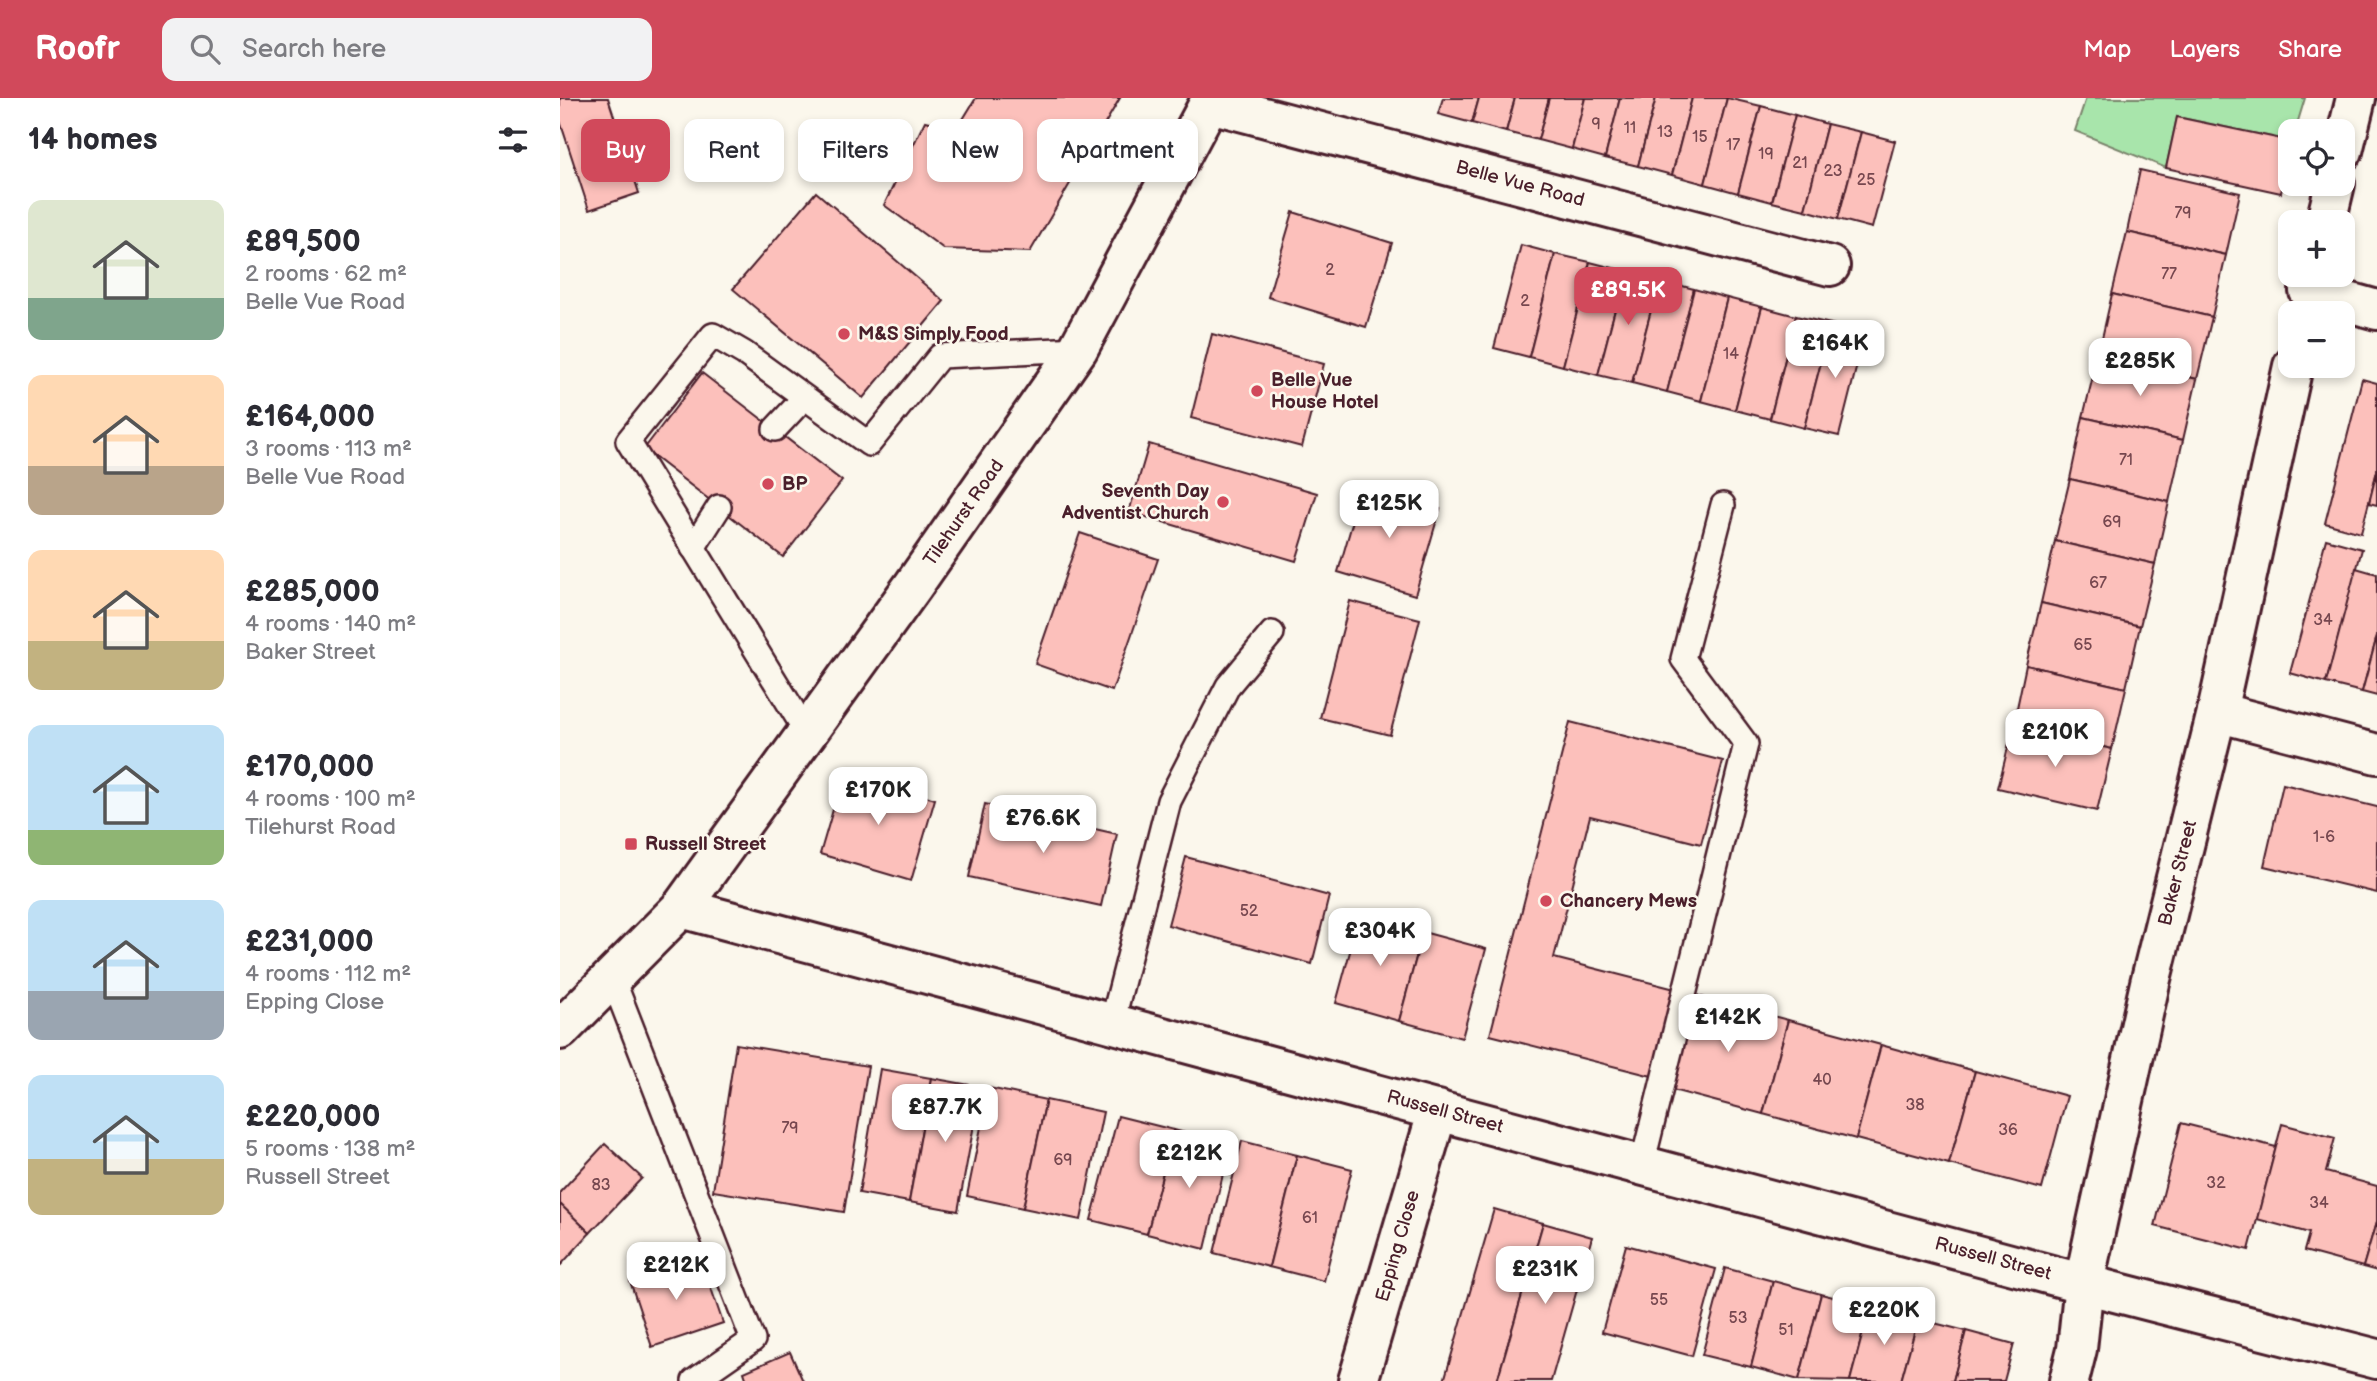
<!DOCTYPE html>
<meta charset="utf-8">
<style>
:root{--surface:#fff;--page:#f2f2f3;--text:#2b2b33;--muted:#7c7c81;--accent:#d1495b}
body{margin:0;font-family:"Balsamiq Sans",sans-serif;background:var(--page);color:var(--text);height:100vh;display:flex;flex-direction:column;font-size:26px;white-space:nowrap}
*{box-sizing:border-box;margin:0}
p{font-size:23px;color:var(--muted)}
.icon{flex:none;width:38px;height:38px;fill:none;stroke:currentColor;stroke-width:2;stroke-linecap:round;stroke-linejoin:round}
.map{position:relative;flex:1;overflow:hidden}
.side{display:flex;flex-direction:column;background:var(--surface);width:560px}
.side>*{flex:none}
.top-card{position:absolute;left:21px;top:21px;width:665px;height:63px;display:flex;gap:14px}
.fabs{position:absolute;left:1718px;top:21px;display:grid;gap:14px}
.fabs a{display:grid;place-items:center;width:77px;height:77px;border-radius:14px;background:var(--surface);box-shadow:0 4px 10px #0003;font-size:35px}
.price{position:absolute;translate:-50% -60px;padding:0 16px;border-radius:14px;background:#fff;color:#222;font-size:23px;line-height:46px;filter:drop-shadow(0 2px 4px #0008)}
.price::after{content:'';position:absolute;left:50%;top:42px;width:21px;height:16px;margin-left:-10px;background:inherit;clip-path:polygon(0 0,100% 0,50% 100%)}
.price.active{background:var(--accent);color:#fff}
ul{padding:0;list-style:none}
li{display:flex;align-items:center;gap:21px;height:175px;padding:0 28px}
li span{display:grid;place-items:center;flex:none;width:196px;height:140px;border-radius:14px;color:#555}
li>.icon{margin-inline-start:auto}
span .icon{width:84px;height:84px;fill:#fffc;stroke-width:1}
li b{font-size:30px}
h2{display:flex;justify-content:space-between;align-items:center;height:84px;padding:0 28px;font-size:30px}
.chip{padding:0 24px;border-radius:14px;background:var(--surface);box-shadow:0 4px 10px #0003;font-size:24px;line-height:63px}
.chip.active{background:var(--accent);color:#fff}
header{display:flex;align-items:center;gap:42px;box-sizing:border-box;height:98px;padding:0 35px;background:var(--accent);color:#fff}
header strong{font-size:33px}
nav{display:flex;gap:38px;margin-inline-start:auto;font-size:24px}
.search{width:490px;height:63px;background:var(--page);display:flex;align-items:center;gap:18px;box-sizing:border-box;padding:0 24px;border-radius:14px;color:var(--muted);font-size:26px}
main{display:flex;flex:1;min-height:0}
.map>svg:first-child{display:block}
.green{fill:#a8e5ab;stroke:#79826b;stroke-width:2}
.building{fill:#fcc0bb;stroke:#4a1f2b;stroke-width:2}
.lines{fill:none;stroke-linecap:round;stroke-linejoin:round}
.lane-casing{stroke:#4a1f2b;stroke-width:28}
.street-casing{stroke:#4a1f2b;stroke-width:44}
.secondary-casing{stroke:#4a1f2b;stroke-width:44}
.lane{stroke:#fbf7ec;stroke-width:23}
.street{stroke:#fbf7ec;stroke-width:38}
.secondary{stroke:#fbf7ec;stroke-width:38}
.poi-dot{fill:#d1495b;stroke:#fbf7ec;stroke-width:2.5}
.labels{text-anchor:middle;dominant-baseline:central;stroke-width:5;stroke-linejoin:round;paint-order:stroke}
.number-label{font-size:16px;fill:#76474f}
.street-label{font-size:19px;fill:#4a1f2b;stroke:#fbf7ec}
.poi-label{font-size:19px;font-weight:bold;fill:#4a1f2b;stroke:#fbf7ec;text-anchor:start}
</style>
<header>
<strong>Roofr</strong>
<div class="search"><svg class="icon" aria-label="search" viewBox="0 0 24 24"><circle cx="10" cy="10" r="6"/><path d="M15 15l6 6"/></svg>Search here</div>
<nav><a>Map</a><a>Layers</a><a>Share</a></nav>
</header>
<main>
<section class="side">
<h2>14 homes<svg class="icon" aria-label="filters" viewBox="0 0 24 24"><path d="M4 7h16M4 17h16"/><circle cx="9" cy="7" r="2"/><circle cx="15" cy="17" r="2"/></svg></h2>
<ul>
<li><span style="background:linear-gradient(#dfe7d0 70%,#7fa58c 0)"><svg class="icon" aria-label="home" viewBox="0 0 24 24"><path d="M3 11l9-7 9 7M6 9v11h12V9"/></svg></span><div><b>£89,500</b><p>2 rooms · 62 m²</p><p>Belle Vue Road</p></div></li>
<li><span style="background:linear-gradient(#ffd9b3 65%,#b9a48a 0)"><svg class="icon" aria-label="home" viewBox="0 0 24 24"><path d="M3 11l9-7 9 7M6 9v11h12V9"/></svg></span><div><b>£164,000</b><p>3 rooms · 113 m²</p><p>Belle Vue Road</p></div></li>
<li><span style="background:linear-gradient(#ffd9b3 65%,#c2b280 0)"><svg class="icon" aria-label="home" viewBox="0 0 24 24"><path d="M3 11l9-7 9 7M6 9v11h12V9"/></svg></span><div><b>£285,000</b><p>4 rooms · 140 m²</p><p>Baker Street</p></div></li>
<li><span style="background:linear-gradient(#bfe0f5 75%,#8fb573 0)"><svg class="icon" aria-label="home" viewBox="0 0 24 24"><path d="M3 11l9-7 9 7M6 9v11h12V9"/></svg></span><div><b>£170,000</b><p>4 rooms · 100 m²</p><p>Tilehurst Road</p></div></li>
<li><span style="background:linear-gradient(#bfe0f5 65%,#9aa5b1 0)"><svg class="icon" aria-label="home" viewBox="0 0 24 24"><path d="M3 11l9-7 9 7M6 9v11h12V9"/></svg></span><div><b>£231,000</b><p>4 rooms · 112 m²</p><p>Epping Close</p></div></li>
<li><span style="background:linear-gradient(#bfe0f5 60%,#c2b280 0)"><svg class="icon" aria-label="home" viewBox="0 0 24 24"><path d="M3 11l9-7 9 7M6 9v11h12V9"/></svg></span><div><b>£220,000</b><p>5 rooms · 138 m²</p><p>Russell Street</p></div></li>
</ul>
</section>
<div class="map">
<svg width="1817" height="1283" viewBox="0 0 1817 1283">
<rect width="100%" height="100%" fill="#fbf7ec"/>
<filter id="ink" filterUnits="userSpaceOnUse"><feTurbulence type="fractalNoise" baseFrequency=".0143" numOctaves="2"/><feDisplacementMap in="SourceGraphic" scale="14" xChannelSelector="R" yChannelSelector="G"/><feConvolveMatrix kernelMatrix="1 2 1 2 8 2 1 2 1" color-interpolation-filters="sRGB"/></filter>
<g filter="url(#ink)">
<!-- green -->
<polygon class="green" points="1526,0 1745,0 1735,33 1731,33 1731,43 1617,19 1606,70 1515,33"/>
<!-- building -->
<g class="building">
<polygon points="0,0 48,0 79,95 29,112 0,23"/>
<polygon points="416,0 560,0 470,154 384,151 324,107 365,23 397,31"/>
<polygon points="883,0 919,0 912,25 878,16"/>
<polygon points="919,0 955,0 946,34 912,25"/>
<polygon points="955,0 989,0 978,42 946,34"/>
<polygon points="989,0 1025,0 1012,51 978,42"/>
<polygon points="1025,0 1060,0 1045,60 1012,51"/>
<polygon points="1060,0 1096,0 1078,68 1045,60"/>
<polygon points="1096,0 1132,0 1112,77 1078,68"/>
<polygon points="1132,0 1167,0 1145,86 1112,77"/>
<polygon points="1167,0 1201,8 1178,95 1145,86"/>
<polygon points="1201,8 1235,17 1212,104 1178,95"/>
<polygon points="1235,17 1267,26 1245,112 1212,104"/>
<polygon points="1617,19 1731,43 1721,95 1606,70"/>
<polygon points="1267,26 1301,34 1278,121 1245,112"/>
<polygon points="1301,34 1335,43 1312,130 1278,121"/>
<polygon points="1580,72 1680,95 1666,157 1567,134"/>
<polygon points="256,94 384,203 303,300 173,191"/>
<polygon points="733,114 832,145 806,229 708,199"/>
<polygon points="1567,134 1666,157 1652,219 1552,196"/>
<polygon points="961,147 995,156 969,259 934,250"/>
<polygon points="995,156 1030,164 1003,268 969,259"/>
<polygon points="1030,164 1065,173 1038,277 1003,268"/>
<polygon points="1065,173 1099,182 1072,285 1038,277"/>
<polygon points="1099,182 1134,191 1107,294 1072,285"/>
<polygon points="1134,191 1167,200 1141,303 1107,294"/>
<polygon points="1552,196 1652,219 1637,281 1538,258"/>
<polygon points="1167,200 1202,209 1175,312 1141,303"/>
<polygon points="1202,209 1236,218 1210,321 1175,312"/>
<polygon points="1236,218 1271,226 1244,330 1210,321"/>
<polygon points="1271,226 1305,235 1279,338 1244,330"/>
<polygon points="652,236 764,266 742,349 631,320"/>
<polygon points="1538,258 1637,281 1623,342 1523,319"/>
<polygon points="142,275 282,383 223,459 84,351"/>
<polygon points="1802,281 1817,285 1817,373 1801,435 1765,425"/>
<polygon points="1523,319 1623,342 1609,404 1510,381"/>
<polygon points="589,346 757,395 736,463 569,414"/>
<polygon points="1817,373 1817,407 1809,405"/>
<polygon points="1510,381 1609,404 1595,466 1495,443"/>
<polygon points="803,388 880,411 855,497 778,474"/>
<polygon points="520,435 598,461 552,593 475,566"/>
<polygon points="1766,441 1802,451 1766,585 1730,575"/>
<polygon points="1495,443 1595,466 1580,528 1481,505"/>
<polygon points="1796,470 1817,476 1817,538 1802,594 1766,585"/>
<polygon points="790,503 860,521 830,637 760,620"/>
<polygon points="1481,505 1580,528 1566,590 1466,567"/>
<polygon points="1817,538 1817,598 1802,594"/>
<polygon points="1466,567 1566,590 1552,651 1453,629"/>
<polygon points="1010,624 1163,663 1141,746 1030,718 994,860 1115,891 1092,978 930,937"/>
<polygon points="1453,629 1552,651 1537,713 1438,690"/>
<polygon points="284,674 375,701 351,783 260,756"/>
<polygon points="1723,686 1817,709 1817,795 1704,768"/>
<polygon points="425,706 557,736 541,808 409,779"/>
<polygon points="626,759 769,798 752,866 608,827"/>
<polygon points="800,817 863,834 839,923 776,905"/>
<polygon points="863,834 926,851 902,940 839,923"/>
<polygon points="1134,897 1228,922 1203,1016 1109,991"/>
<polygon points="1228,922 1321,947 1296,1041 1203,1016"/>
<polygon points="176,946 308,968 284,1114 153,1093"/>
<polygon points="1321,947 1415,973 1389,1066 1296,1041"/>
<polygon points="320,971 371,980 349,1104 299,1095"/>
<polygon points="1415,973 1507,998 1482,1091 1389,1066"/>
<polygon points="371,980 421,989 398,1113 349,1104"/>
<polygon points="429,990 486,1002 463,1110 407,1098"/>
<polygon points="486,1002 543,1014 521,1122 463,1110"/>
<polygon points="558,1018 614,1032 587,1136 531,1122"/>
<polygon points="1621,1025 1716,1049 1689,1152 1595,1128"/>
<polygon points="1722,1026 1775,1040 1766,1074 1817,1088 1817,1121 1803,1169 1744,1153 1749,1135 1697,1121"/>
<polygon points="614,1032 670,1047 645,1151 587,1136"/>
<polygon points="682,1043 737,1057 709,1169 654,1155"/>
<polygon points="45,1046 82,1080 30,1135 0,1106 0,1094"/>
<polygon points="737,1057 792,1071 764,1183 709,1169"/>
<polygon points="0,1106 30,1135 0,1168"/>
<polygon points="934,1111 983,1125 937,1283 884,1283"/>
<polygon points="1817,1121 1817,1173 1803,1169"/>
<polygon points="983,1125 1032,1139 991,1283 937,1283"/>
<polygon points="1066,1147 1156,1171 1132,1258 1042,1234"/>
<polygon points="140,1158 163,1225 92,1249 70,1183"/>
<polygon points="1165,1170 1213,1183 1191,1269 1142,1257"/>
<polygon points="1213,1183 1261,1196 1239,1282 1191,1269"/>
<polygon points="1261,1196 1310,1208 1290,1283 1239,1282"/>
<polygon points="1310,1208 1358,1221 1341,1283 1290,1283"/>
<polygon points="1358,1221 1406,1233 1393,1283 1341,1283"/>
<polygon points="1406,1233 1454,1246 1444,1283 1393,1283"/>
<polygon points="230,1254 243,1283 187,1283 184,1274"/>
</g>
<g class="lines">
<defs>
<g id="lane">
<polyline points="215,331 244,300"/>
<polyline points="133,450 159,409"/>
<polyline points="247,635 68,343 153,237 184,255 309,346 380,258 518,251"/>
<polyline points="52,879 193,1242 134,1283"/>
<polyline points="552,925 609,703 668,588 712,535"/>
<polyline points="1082,1067 1186,646 1123,561 1163,407"/>
</g>
<g id="street">
<polyline points="650,5 1270,168"/>
<polyline points="1783,53 1796,0"/>
<polyline points="1766,124 1775,86"/>
<polyline points="1749,193 1817,212"/>
<polyline points="1657,614 1817,656"/>
<polyline points="798,1283 878,1012"/>
<polyline points="1509,1283 1517,1251 1524,1185 1538,1120 1590,885 1657,614 1733,268"/>
</g>
<g id="secondary">
<polyline points="121,810 1551,1193 1817,1261"/>
<polyline points="0,932 121,810 353,488 518,251 652,0"/>
</g>
</defs>
<!-- lane casing -->
<use href="#lane" class="lane-casing"/>
<!-- street casing -->
<use href="#street" class="street-casing"/>
<!-- secondary casing -->
<use href="#secondary" class="secondary-casing"/>
<!-- lane -->
<use href="#lane" class="lane"/>
<!-- street -->
<use href="#street" class="street"/>
<!-- secondary -->
<use href="#secondary" class="secondary"/>
</g>
</g>
<!-- markers -->
<g class="poi-dot">
<circle cx="284" cy="236" r="7"/>
<circle cx="697" cy="293" r="7"/>
<circle cx="208" cy="386" r="7"/>
<circle cx="663" cy="404" r="7"/>
<rect x="64" y="739" width="14" height="14" rx="3.5"/>
<circle cx="986" cy="803" r="7"/>
</g>
<g class="labels">
<!-- number labels -->
<g class="number-label">
<text x="1036" y="26">9</text>
<text x="1070" y="30">11</text>
<text x="1105" y="34">13</text>
<text x="1140" y="39">15</text>
<text x="1173" y="47">17</text>
<text x="1206" y="56">19</text>
<text x="1240" y="65">21</text>
<text x="1273" y="73">23</text>
<text x="1306" y="82">25</text>
<text x="1623" y="115">79</text>
<text x="770" y="172">2</text>
<text x="1609" y="176">77</text>
<text x="965" y="203">2</text>
<text x="1171" y="256">14</text>
<text x="1566" y="362">71</text>
<text x="1552" y="424">69</text>
<text x="1538" y="485">67</text>
<text x="1763" y="522">34</text>
<text x="1523" y="547">65</text>
<text x="1764" y="739">1-6</text>
<text x="689" y="813">52</text>
<text x="1262" y="982">40</text>
<text x="1355" y="1007">38</text>
<text x="230" y="1030">79</text>
<text x="1448" y="1032">36</text>
<text x="503" y="1062">69</text>
<text x="1656" y="1085">32</text>
<text x="41" y="1087">83</text>
<text x="1759" y="1105">34</text>
<text x="750" y="1120">61</text>
<text x="1099" y="1202">55</text>
<text x="1178" y="1220">53</text>
<text x="1226" y="1232">51</text>
</g>
<!-- street labels -->
<g class="street-label">
<text transform="translate(960 86) rotate(15)">Belle Vue Road</text>
<text transform="translate(404 415) rotate(-55)">Tilehurst Road</text>
<text transform="translate(1618 775) rotate(-76)">Baker Street</text>
<text transform="translate(885 1014) rotate(15)">Russell Street</text>
<text transform="translate(838 1148) rotate(-74)">Epping Close</text>
<text transform="translate(1433 1161) rotate(15)">Russell Street</text>
</g>
<!-- poi labels -->
<g class="poi-label">
<text x="298" y="236">M&amp;S Simply Food</text>
<text x="711" y="282">Belle Vue<tspan x="711" dy="22">House Hotel</tspan></text>
<text x="222" y="386">BP</text>
<text x="649" y="393" text-anchor="end">Seventh Day<tspan x="649" dy="22">Adventist Church</tspan></text>
<text x="85" y="746">Russell Street</text>
<text x="1000" y="803">Chancery Mews</text>
</g>
</g>
</svg>
<div class="fabs">
<a><svg class="icon" aria-label="locate" viewBox="0 0 24 24"><circle cx="12" cy="12" r="6"/><path d="M12 2v4M12 18v4M2 12h4M18 12h4"/></svg></a>
<a>+</a>
<a>−</a>
</div>
<b class="price active" style="left:1068px;top:229px">£89.5K</b>
<b class="price" style="left:1275px;top:282px">£164K</b>
<b class="price" style="left:1580px;top:300px">£285K</b>
<b class="price" style="left:829px;top:442px">£125K</b>
<b class="price" style="left:1495px;top:671px">£210K</b>
<b class="price" style="left:318px;top:729px">£170K</b>
<b class="price" style="left:483px;top:757px">£76.6K</b>
<b class="price" style="left:820px;top:870px">£304K</b>
<b class="price" style="left:1168px;top:956px">£142K</b>
<b class="price" style="left:385px;top:1046px">£87.7K</b>
<b class="price" style="left:629px;top:1092px">£212K</b>
<b class="price" style="left:116px;top:1204px">£212K</b>
<b class="price" style="left:985px;top:1208px">£231K</b>
<b class="price" style="left:1324px;top:1249px">£220K</b>
<div class="top-card">
<a class="chip active">Buy</a>
<a class="chip">Rent</a>
<a class="chip">Filters</a>
<a class="chip">New</a>
<a class="chip">Apartment</a>
</div>
</div>
</main>
